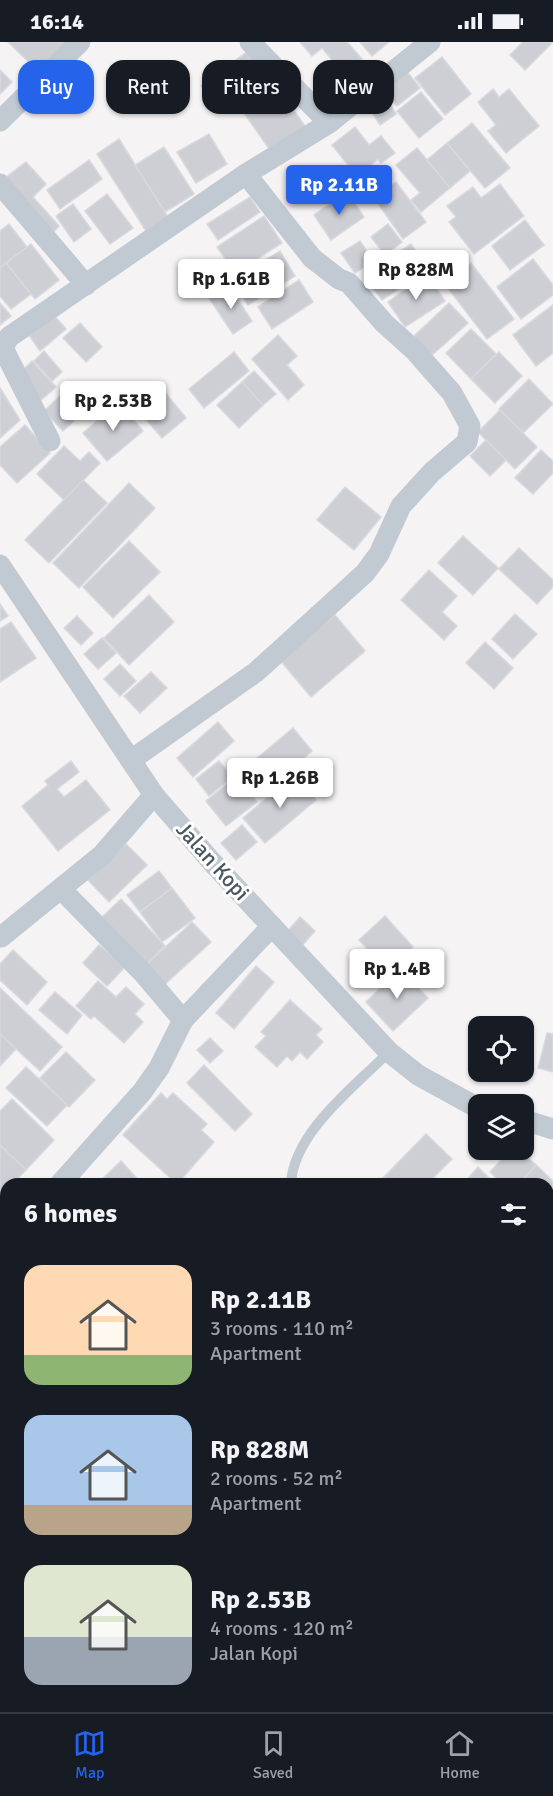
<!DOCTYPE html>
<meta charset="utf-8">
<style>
:root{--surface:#171b24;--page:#20242c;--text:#f1f3f6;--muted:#9ea1a6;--line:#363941;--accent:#2563eb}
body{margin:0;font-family:Signika,sans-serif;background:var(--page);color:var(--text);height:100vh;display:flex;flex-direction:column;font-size:22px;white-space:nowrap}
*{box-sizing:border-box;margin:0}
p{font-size:20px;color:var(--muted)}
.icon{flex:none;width:33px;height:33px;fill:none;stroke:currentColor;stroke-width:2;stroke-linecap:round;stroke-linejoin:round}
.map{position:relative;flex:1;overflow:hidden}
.side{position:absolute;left:0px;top:1136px;width:554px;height:536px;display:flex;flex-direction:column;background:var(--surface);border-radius:18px 18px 0 0;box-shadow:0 2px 4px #0004}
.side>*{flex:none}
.guide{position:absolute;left:18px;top:18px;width:518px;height:54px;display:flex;gap:12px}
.tools{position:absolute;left:468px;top:974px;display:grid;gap:12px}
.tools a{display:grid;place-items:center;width:66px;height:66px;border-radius:12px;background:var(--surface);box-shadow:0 2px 4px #0004;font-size:30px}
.price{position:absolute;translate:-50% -51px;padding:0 14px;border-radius:6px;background:#fff;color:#222;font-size:20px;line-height:39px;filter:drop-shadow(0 2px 3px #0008)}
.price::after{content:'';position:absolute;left:50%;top:36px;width:18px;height:14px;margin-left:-9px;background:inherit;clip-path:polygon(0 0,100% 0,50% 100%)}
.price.selected{background:var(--accent);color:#fff}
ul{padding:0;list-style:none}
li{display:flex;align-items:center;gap:18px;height:150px;padding:0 24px}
li span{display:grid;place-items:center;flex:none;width:168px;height:120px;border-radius:18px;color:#555}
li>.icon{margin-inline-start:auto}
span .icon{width:72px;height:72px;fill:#fffc;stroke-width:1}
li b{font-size:26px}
h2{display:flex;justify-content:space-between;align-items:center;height:72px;padding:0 24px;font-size:26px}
.pill{padding:0 21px;border-radius:18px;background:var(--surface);box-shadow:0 2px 4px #0004;font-size:21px;line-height:54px}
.pill.selected{background:var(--accent);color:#fff}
.status{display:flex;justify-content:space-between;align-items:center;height:42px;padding:0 30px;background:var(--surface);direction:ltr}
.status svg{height:16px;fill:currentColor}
.tab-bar{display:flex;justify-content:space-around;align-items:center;height:84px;border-top:2px solid var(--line);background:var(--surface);font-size:16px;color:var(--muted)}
.tab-bar a{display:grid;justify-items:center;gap:3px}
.tab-bar .selected{color:var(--accent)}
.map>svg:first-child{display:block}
.building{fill:#cdcfd5;stroke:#d7d9de;stroke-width:1.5}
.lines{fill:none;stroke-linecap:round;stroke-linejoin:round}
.service{stroke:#c1cad2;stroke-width:10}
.minor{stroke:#c1cad2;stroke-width:21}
.labels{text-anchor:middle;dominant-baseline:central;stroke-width:6;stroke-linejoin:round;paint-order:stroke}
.street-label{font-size:22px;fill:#4a5661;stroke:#fff}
</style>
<div class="status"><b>16:14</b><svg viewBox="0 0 49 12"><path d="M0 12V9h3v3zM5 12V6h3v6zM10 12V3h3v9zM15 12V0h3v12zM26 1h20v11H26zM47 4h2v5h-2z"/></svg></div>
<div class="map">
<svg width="553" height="1670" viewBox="0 0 553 1670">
<rect width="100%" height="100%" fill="#f5f3f3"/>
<!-- building -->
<g class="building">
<polygon points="8,0 69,0 40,31"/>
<polygon points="300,0 347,0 362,17 344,32 322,6 312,14"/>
<polygon points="360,0 389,0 372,14"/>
<polygon points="523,0 550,0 552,1 525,28 510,13"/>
<polygon points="248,9 267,35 221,70 201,44"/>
<polygon points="442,15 471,52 445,73 415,36"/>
<polygon points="404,26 420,46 397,64 381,44"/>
<polygon points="0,28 12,40 0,52"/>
<polygon points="272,37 307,87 272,111 237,61"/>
<polygon points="380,47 396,72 380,83 364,58"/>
<polygon points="493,47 499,55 509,47 539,84 506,111 488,89 496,83 478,60"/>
<polygon points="421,50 443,77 419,96 397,69"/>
<polygon points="472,81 510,126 485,146 447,101"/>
<polygon points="355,85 369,103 381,94 395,111 381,121 378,117 357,134 332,103"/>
<polygon points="209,92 227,122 196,141 177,110"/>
<polygon points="119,97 168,175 146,189 97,112"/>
<polygon points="447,101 470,129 450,146 427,118"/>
<polygon points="164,105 194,152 165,170 135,123"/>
<polygon points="417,106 450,146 421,170 411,158 420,151 396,123"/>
<polygon points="89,118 102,137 60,167 47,148"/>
<polygon points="26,120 46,142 33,155 59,184 49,195 5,136"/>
<polygon points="396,140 426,180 403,197 374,156"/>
<polygon points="500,142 524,174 474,212 449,180 456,175 447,164 473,145 481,156"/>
<polygon points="347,150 364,175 331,198 314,173"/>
<polygon points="107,152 133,186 110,202 85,169"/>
<polygon points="250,155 260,170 218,198 207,182"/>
<polygon points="73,162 91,187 74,200 56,174"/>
<polygon points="264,174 282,201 235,231 217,205"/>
<polygon points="525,178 544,203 510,228 492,204"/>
<polygon points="9,182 27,205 0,226 0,189"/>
<polygon points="388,182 402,200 385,213 371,195"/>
<polygon points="360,199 373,219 355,231 341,211"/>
<polygon points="31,202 59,238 35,257 6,221"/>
<polygon points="411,202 428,227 382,258 364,233"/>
<polygon points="280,209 295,234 248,263 233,238"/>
<polygon points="533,217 553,243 553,253 521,277 497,245"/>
<polygon points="6,221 31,252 11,267 0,254 0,226"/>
<polygon points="471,221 514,277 487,297 444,241"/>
<polygon points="427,233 445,259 405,285 388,260"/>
<polygon points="299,238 313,260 272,287 258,265"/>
<polygon points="228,243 252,279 233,292 209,256"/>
<polygon points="0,261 11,274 0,283"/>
<polygon points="449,261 468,281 431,314 413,295"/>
<polygon points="553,263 553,311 536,324 513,293"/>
<polygon points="52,271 66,287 40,309 26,289"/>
<polygon points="80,281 102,305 86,320 63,296"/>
<polygon points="471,287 496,312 471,337 446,311"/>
<polygon points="278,293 297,314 287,323 304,343 288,358 252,317"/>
<polygon points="44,309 62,330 52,339 34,319"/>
<polygon points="234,310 249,329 204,366 189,347"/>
<polygon points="499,310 522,334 495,361 471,337"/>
<polygon points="32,319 56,345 41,358 18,333"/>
<polygon points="254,329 276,352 263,363 242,340"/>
<polygon points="529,337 553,362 523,391 499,367"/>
<polygon points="242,340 263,363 239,386 217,363"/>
<polygon points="0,346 20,378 0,396"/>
<polygon points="163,348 186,376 162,396 138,368"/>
<polygon points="63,351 79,368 71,376 74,379 63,389 44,369"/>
<polygon points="119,360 143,389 107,419 83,391"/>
<polygon points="500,368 537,405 515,427 478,390"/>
<polygon points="25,383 50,411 17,441 0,423 0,405"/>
<polygon points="486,398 506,418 490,434 470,414"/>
<polygon points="64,404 80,419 89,410 100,421 64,458 37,432"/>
<polygon points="541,408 553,419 553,431 533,452 515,436"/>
<polygon points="83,438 107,461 49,521 25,498"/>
<polygon points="129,441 155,466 79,546 53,521"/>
<polygon points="345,445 381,475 354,508 317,478"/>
<polygon points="463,494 498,526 473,553 438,521"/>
<polygon points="129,499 160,530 113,576 83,545"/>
<polygon points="519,506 553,538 553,545 537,562 499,527"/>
<polygon points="429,528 457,554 442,570 457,584 444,598 401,558"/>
<polygon points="149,553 174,580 129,623 104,596"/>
<polygon points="0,562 8,574 0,579"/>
<polygon points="515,572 537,592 513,617 492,597"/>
<polygon points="335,573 365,609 311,655 280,618"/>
<polygon points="77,574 93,591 81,603 64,586"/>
<polygon points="11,580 36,616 0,640 0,587"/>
<polygon points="102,596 116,611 98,627 84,612"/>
<polygon points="485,600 513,626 494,647 466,621"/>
<polygon points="120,622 136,639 120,654 104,637"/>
<polygon points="151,630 167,646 140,671 124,654"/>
<polygon points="218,680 234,699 193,735 177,716"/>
<polygon points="293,686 312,709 304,716 307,720 280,742 277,739 263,750 244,727"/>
<polygon points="71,719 79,730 57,747 64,755 86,738 110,768 58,809 22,764 48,743 45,739"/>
<polygon points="219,719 232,735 209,754 196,737"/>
<polygon points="294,733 316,758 265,801 243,776"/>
<polygon points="236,734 257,760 226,784 206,759"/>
<polygon points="242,783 257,800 236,818 221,801"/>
<polygon points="126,802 147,823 109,860 88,838"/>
<polygon points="159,829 172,846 140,870 127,853"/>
<polygon points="172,846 195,876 162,900 140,870"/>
<polygon points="121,857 165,904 142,927 98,879"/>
<polygon points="385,874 413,905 387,929 359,898"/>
<polygon points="300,875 315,889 300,906 285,892"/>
<polygon points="192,880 211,900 161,946 142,927"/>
<polygon points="99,903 125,925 107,944 83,921"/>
<polygon points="13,908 47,940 27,963 0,938 0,922"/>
<polygon points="256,924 274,940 234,987 216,971"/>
<polygon points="400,927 428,956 393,989 366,960"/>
<polygon points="98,939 116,955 126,945 144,962 135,972 143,980 124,1001 94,974 91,977 76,964"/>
<polygon points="0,946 62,1005 40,1029 0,992"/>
<polygon points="55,950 82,973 67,992 39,968"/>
<polygon points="290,958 322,987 316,993 323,1000 307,1017 300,1010 292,1019 287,1014 277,1025 255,1005 266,994 261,990"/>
<polygon points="547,991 553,992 553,1030 538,1026"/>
<polygon points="0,992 16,1007 0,1024"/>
<polygon points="210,996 223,1009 210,1021 197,1008"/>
<polygon points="66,1010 95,1038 69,1065 40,1036"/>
<polygon points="204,1023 252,1072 235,1089 187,1041"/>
<polygon points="26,1025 67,1063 47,1084 6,1046"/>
<polygon points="161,1051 167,1057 173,1051 207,1082 201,1088 214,1100 177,1142 123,1093"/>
<polygon points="12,1057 54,1098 26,1128 0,1103 0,1069"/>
<polygon points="426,1092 452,1117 427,1142 377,1142"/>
<polygon points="0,1103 26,1128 12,1142 6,1142 6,1148 0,1154"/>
<polygon points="511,1107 519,1107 536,1123 519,1142 502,1142 490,1130"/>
<polygon points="121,1119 142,1142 97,1142"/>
<polygon points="536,1123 553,1139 553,1157 548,1163 548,1142 519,1142"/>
<polygon points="478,1125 495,1142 463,1142"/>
<polygon points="553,1157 553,1189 548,1184 548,1163"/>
</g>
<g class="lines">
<!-- service -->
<path class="service" d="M 291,1142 C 293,1091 355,1044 389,1010"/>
<!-- minor -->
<g class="minor">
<polyline points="250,0 329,81"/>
<polyline points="0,79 80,0"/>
<polyline points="0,142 86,243"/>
<polyline points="50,399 5,310 4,304 9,295 246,132 329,81 430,0"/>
<polyline points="0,523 154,753 212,820 389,1010 418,1033 478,1066"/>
<polyline points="131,718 256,630 365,531 379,512 401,464 432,430 467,400 470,384 452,351 415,309 384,281 349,241 339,237 312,216 246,132"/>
<polyline points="61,847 144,932 183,978"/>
<polyline points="1,895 102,813 154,753"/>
<polyline points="524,1078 553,1087"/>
<polyline points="60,1142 142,1050 159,1026 183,978 272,884"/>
<polyline points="0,1209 6,1203"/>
<polyline points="548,1305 553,1300"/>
<polyline points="548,1452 553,1447"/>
<polyline points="548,1487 553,1482"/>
<polyline points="317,1670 325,1665"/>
</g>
</g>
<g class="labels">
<!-- street labels -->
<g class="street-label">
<text transform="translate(213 819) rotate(48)">Jalan Kopi</text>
</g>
</g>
</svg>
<div class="tools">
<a><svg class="icon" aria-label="locate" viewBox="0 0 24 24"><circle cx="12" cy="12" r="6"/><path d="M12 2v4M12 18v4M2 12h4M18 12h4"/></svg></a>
<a><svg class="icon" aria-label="layers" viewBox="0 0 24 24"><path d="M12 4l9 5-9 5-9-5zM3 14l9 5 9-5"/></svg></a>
</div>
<b class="price selected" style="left:339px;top:174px">Rp 2.11B</b>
<b class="price" style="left:416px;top:259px">Rp 828M</b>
<b class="price" style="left:231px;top:268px">Rp 1.61B</b>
<b class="price" style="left:113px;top:390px">Rp 2.53B</b>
<b class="price" style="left:280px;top:767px">Rp 1.26B</b>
<b class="price" style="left:397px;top:958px">Rp 1.4B</b>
<div class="guide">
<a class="pill selected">Buy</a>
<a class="pill">Rent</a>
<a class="pill">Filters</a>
<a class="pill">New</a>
</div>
<section class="side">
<h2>6 homes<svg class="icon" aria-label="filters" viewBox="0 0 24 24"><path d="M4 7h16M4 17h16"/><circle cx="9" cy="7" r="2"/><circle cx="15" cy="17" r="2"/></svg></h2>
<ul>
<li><span style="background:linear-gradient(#ffd9b3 75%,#8fb573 0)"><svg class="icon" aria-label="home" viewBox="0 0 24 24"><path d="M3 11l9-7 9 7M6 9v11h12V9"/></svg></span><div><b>Rp 2.11B</b><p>3 rooms · 110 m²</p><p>Apartment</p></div></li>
<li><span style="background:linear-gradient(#a9c7e8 75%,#b9a48a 0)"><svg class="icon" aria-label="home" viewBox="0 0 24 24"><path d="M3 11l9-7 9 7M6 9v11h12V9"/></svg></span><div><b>Rp 828M</b><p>2 rooms · 52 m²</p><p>Apartment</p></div></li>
<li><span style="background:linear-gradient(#dfe7d0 60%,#9aa5b1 0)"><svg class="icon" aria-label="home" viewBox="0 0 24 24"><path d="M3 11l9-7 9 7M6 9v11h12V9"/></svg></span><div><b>Rp 2.53B</b><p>4 rooms · 120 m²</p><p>Jalan Kopi</p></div></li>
</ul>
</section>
</div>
<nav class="tab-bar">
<a class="selected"><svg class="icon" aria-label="map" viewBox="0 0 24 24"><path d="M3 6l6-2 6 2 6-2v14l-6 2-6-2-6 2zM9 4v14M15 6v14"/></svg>Map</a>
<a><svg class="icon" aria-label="saved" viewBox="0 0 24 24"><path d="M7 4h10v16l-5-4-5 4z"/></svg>Saved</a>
<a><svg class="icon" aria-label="home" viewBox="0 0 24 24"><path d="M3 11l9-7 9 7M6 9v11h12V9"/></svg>Home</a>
</nav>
